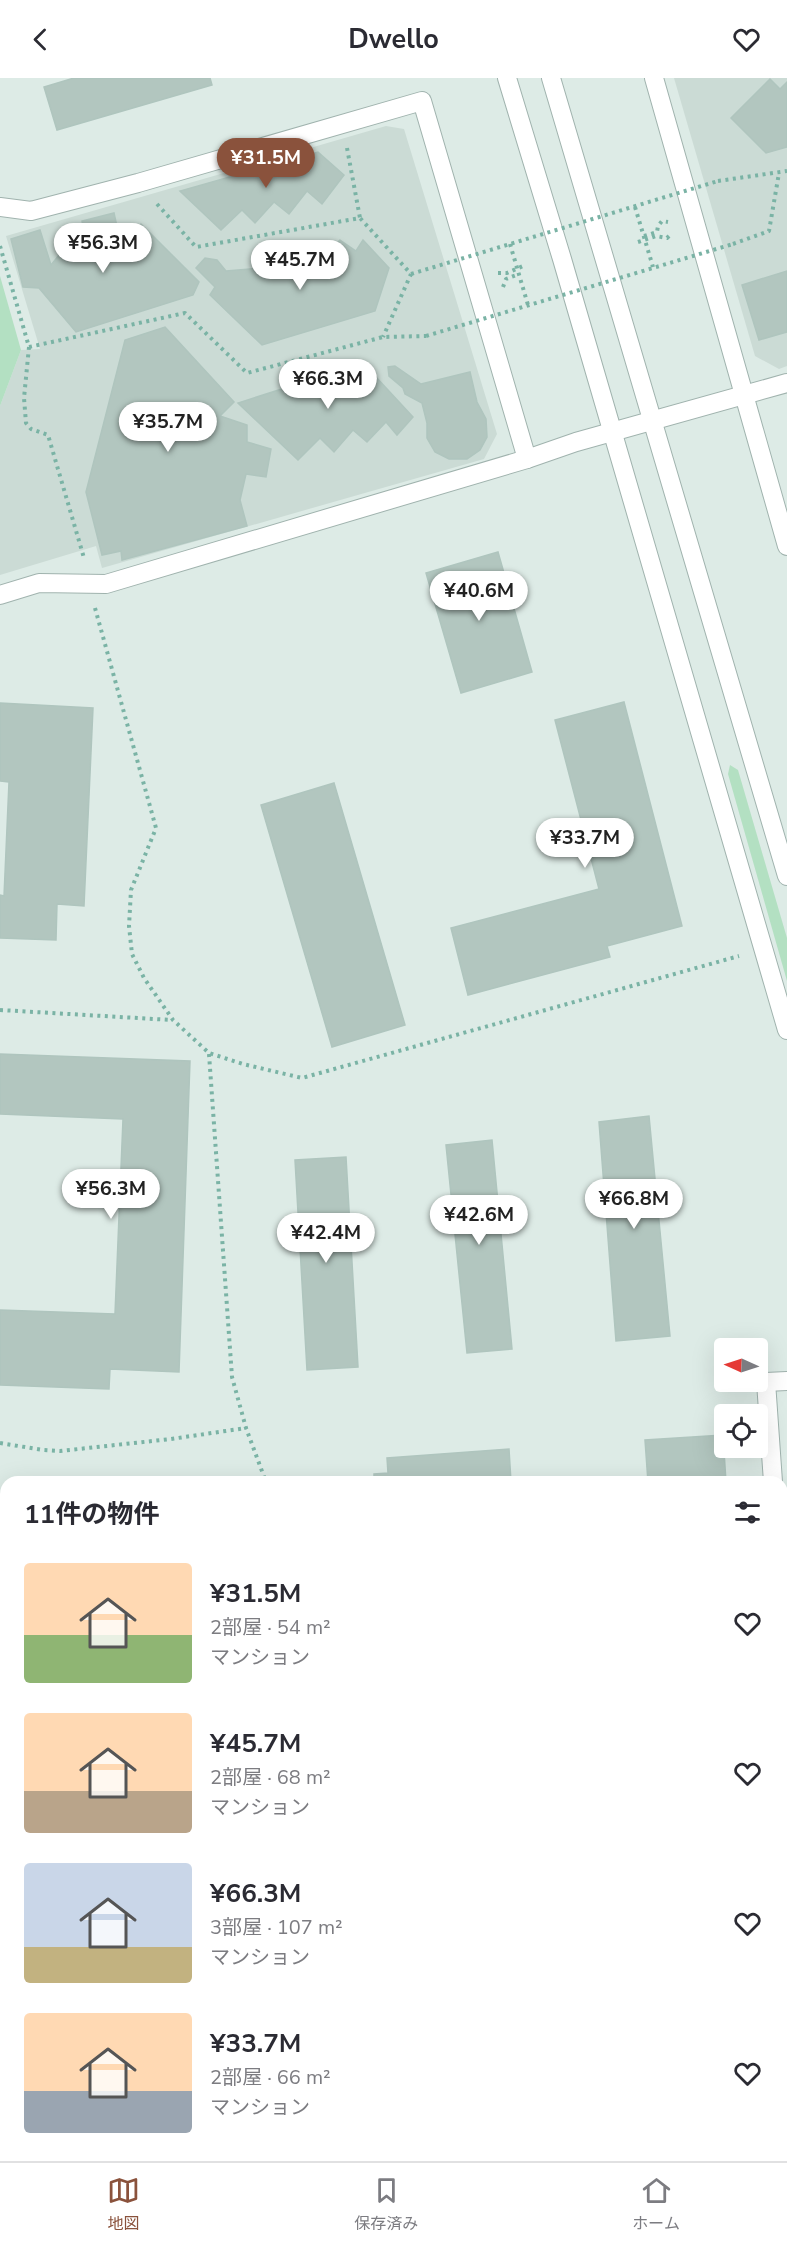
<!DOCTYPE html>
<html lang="ja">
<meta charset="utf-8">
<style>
:root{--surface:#fff;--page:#f7f7f7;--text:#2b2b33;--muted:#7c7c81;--line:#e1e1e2;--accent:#8a523c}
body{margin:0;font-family:"Nunito Sans","Noto Sans JP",sans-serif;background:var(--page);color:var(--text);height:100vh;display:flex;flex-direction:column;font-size:22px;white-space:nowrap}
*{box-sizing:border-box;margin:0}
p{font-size:20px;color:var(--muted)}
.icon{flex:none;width:33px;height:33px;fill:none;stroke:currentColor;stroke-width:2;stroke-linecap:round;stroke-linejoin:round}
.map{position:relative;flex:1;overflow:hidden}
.drawer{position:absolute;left:0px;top:1398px;width:788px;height:686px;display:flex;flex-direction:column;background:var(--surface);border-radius:18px 18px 0 0;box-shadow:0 6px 24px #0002}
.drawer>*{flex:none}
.needle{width:39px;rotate:273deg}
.buttons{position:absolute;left:714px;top:1260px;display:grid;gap:12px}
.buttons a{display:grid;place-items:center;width:54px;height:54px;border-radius:6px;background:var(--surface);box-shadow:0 6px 24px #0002;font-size:30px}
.price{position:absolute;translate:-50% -51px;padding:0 14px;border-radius:21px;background:#fff;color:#222;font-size:20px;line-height:39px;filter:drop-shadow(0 2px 3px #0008)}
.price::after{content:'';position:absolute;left:50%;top:36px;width:18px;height:14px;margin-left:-9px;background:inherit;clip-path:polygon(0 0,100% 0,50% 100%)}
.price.active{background:var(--accent);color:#fff}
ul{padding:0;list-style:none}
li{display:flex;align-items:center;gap:18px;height:150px;padding:0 24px}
li span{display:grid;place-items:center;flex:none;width:168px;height:120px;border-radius:6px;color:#555}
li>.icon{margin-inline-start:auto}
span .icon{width:72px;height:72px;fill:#fffc;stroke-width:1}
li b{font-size:26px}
h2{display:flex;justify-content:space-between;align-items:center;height:72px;padding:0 24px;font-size:26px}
header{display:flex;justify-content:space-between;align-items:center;height:78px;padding:0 24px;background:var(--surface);font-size:27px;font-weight:700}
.menu{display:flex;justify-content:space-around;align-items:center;height:84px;border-top:2px solid var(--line);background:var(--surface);font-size:16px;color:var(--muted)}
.menu a{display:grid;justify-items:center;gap:3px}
.menu .active{color:var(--accent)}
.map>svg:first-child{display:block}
.built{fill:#cbdbd5}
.green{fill:#b3e0c2}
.building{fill:#b2c6bf;stroke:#afc5be;stroke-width:1.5}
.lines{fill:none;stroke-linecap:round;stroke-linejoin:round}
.minor-casing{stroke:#a0b3ae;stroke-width:20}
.tertiary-casing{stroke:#a0b3ae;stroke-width:20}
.trunk-casing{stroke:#bbc5c3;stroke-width:20}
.path{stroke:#7ab3a5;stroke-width:4;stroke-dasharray:3 4.5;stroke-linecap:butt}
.minor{stroke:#fff;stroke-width:18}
.tertiary{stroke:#fff;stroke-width:18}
.trunk{stroke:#41897e;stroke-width:18}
.rail{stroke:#577972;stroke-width:4.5;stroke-dasharray:12 6;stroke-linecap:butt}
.path-bridge{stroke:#7ab3a5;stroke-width:4;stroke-dasharray:3 4.5;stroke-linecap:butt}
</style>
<header><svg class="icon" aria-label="back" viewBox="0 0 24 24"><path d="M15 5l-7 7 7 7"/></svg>Dwello<svg class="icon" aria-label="heart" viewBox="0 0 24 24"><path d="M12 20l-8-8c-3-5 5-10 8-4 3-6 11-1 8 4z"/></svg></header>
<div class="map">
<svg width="787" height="2083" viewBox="0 0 787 2083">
<rect width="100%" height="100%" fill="#ddebe6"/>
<!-- built -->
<g class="built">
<polygon points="674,0 787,0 787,288 779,291 755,278"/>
<polygon points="386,48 404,51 497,356 484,381 102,490 96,468 0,497 0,328 21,272 40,271 6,158"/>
</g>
<!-- green -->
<g class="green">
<polygon points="0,198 21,272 0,328"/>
<polygon points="730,687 738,692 787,860 787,903 728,696"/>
</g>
<!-- building -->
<g class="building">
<polygon points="74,0 210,0 212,7 57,52 44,9"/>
<polygon points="770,1 780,11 787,4 787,69 766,75 731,40"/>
<polygon points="318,74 344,97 322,126 307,113 289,136 274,124 255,145 242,132 221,152 180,113"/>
<polygon points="114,135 121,167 141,146 199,204 193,217 76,254 39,210 23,209 11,161 40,152 51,187 73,160 88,175 82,143"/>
<polygon points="340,162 356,173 363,162 389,190 375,233 262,267 210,217 215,209 196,190 205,180 217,182 226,193 263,190 275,177 290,190 309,171 321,182"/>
<polygon points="787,193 787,254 759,262 742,207"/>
<polygon points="165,249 234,324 220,338 247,347 247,364 271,371 266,399 246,396 240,422 247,448 122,482 121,473 102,477 86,414 125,262"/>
<polygon points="363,285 413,339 397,357 386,344 367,364 353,352 334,374 320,360 298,382 238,325"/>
<polygon points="395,288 421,306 470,294 477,324 486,341 487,359 480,372 467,381 449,381 435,374 427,360 427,345 422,325 405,316 403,310 389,298 388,289"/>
<polygon points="498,474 532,594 461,615 426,495"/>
<polygon points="624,624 682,848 607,868 610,879 468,917 451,850 599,811 555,642"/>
<polygon points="0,625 93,630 84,828 57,826 56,862 0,860 0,817 4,818 9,704 0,703"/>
<polygon points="334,705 405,947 332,969 261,727"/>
<polygon points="0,976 190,983 179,1294 110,1291 109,1311 0,1307 0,1232 115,1236 123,1041 0,1036"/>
<polygon points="649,1038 670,1258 616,1263 599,1044"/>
<polygon points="492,1062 512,1271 467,1275 446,1067"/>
<polygon points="346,1079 358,1289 307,1292 295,1082"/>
<polygon points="723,1357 726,1404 648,1404 645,1362"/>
<polygon points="509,1371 511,1404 374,1404 374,1396 388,1395 387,1380"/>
<polygon points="0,1566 6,1574 6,1615 0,1670"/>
<polygon points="0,1676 6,1677 6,1710 0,1709"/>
<polygon points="6,1788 6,1878 0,1857 0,1790"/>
<polygon points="6,1881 6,1920 0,1898 0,1882"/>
<rect x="782" y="2011" width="5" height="44"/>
</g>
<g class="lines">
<defs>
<g id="minor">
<polyline points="654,0 787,468"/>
<polyline points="0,129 31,133 138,105 422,23 527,381"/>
<polyline points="0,517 39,505 106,506 527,381 576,364 787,305"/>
<polyline points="766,1304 787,1303"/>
</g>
<g id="tertiary">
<polyline points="507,0 562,181 787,952"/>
<polyline points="551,0 787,798"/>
<polyline points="766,1304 773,1404"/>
<polyline points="782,1526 787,1603"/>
<polyline points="782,1738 787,1722"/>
<polyline points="0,1957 6,1955"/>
</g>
<g id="trunk">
<polyline points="782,1923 787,1923"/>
<polyline points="782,1969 787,1969"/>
<polyline points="0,2061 6,2059"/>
<polyline points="96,2083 121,2078"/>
</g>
</defs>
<!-- minor casing -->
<use href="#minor" class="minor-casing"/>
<!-- tertiary casing -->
<use href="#tertiary" class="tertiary-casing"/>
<!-- trunk casing -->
<use href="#trunk" class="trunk-casing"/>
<!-- path -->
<g class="path">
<polyline points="347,70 360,140"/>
<polyline points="718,103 787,93"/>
<polyline points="157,126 196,169 360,140 411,196 383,259"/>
<polyline points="644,158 657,154 658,148 662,143 668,144"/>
<polyline points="638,164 656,158 667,160 671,156"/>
<polyline points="733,166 769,153 779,95"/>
<polyline points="0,168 29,269 24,320 26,345 31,351 48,357 84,480"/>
<polyline points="498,195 507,195 523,188"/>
<polyline points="503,209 506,201 519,196"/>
<polyline points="29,269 185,235 247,295 383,259 426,258"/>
<polyline points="95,530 156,750 131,812 129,848 132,876 144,900 173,942 209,975 243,986 302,1000 739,878"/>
<polyline points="0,932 172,942"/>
<polyline points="209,976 232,1299 246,1350 266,1404"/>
<polyline points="0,1365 43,1372 60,1373 171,1361 246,1350"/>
<polyline points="782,1678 787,1678"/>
</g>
<!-- minor -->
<use href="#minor" class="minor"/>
<!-- tertiary -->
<use href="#tertiary" class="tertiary"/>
<!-- trunk -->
<use href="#trunk" class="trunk"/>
<!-- rail -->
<g class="rail">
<polyline points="782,2007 787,2007"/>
<polyline points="782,2060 787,2060"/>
<polyline points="251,2083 281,2078"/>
<polyline points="591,2083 632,2078"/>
</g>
<!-- path-bridge -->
<g class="path-bridge">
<polyline points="635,129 653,189"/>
<polyline points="510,166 528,227"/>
<polyline points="411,196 718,103"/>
<polyline points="426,258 733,166"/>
</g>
</g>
</svg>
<div class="buttons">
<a><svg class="needle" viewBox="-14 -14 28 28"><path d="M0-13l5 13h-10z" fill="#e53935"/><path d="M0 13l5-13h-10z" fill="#7c7c81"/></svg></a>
<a><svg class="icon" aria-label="locate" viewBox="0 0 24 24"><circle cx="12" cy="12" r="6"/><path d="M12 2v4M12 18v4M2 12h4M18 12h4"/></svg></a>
</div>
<b class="price active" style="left:266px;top:111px">¥31.5M</b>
<b class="price" style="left:103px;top:196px">¥56.3M</b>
<b class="price" style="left:300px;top:213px">¥45.7M</b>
<b class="price" style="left:328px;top:332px">¥66.3M</b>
<b class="price" style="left:168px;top:375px">¥35.7M</b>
<b class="price" style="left:479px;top:544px">¥40.6M</b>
<b class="price" style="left:585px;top:791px">¥33.7M</b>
<b class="price" style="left:111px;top:1142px">¥56.3M</b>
<b class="price" style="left:634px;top:1152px">¥66.8M</b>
<b class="price" style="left:479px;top:1168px">¥42.6M</b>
<b class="price" style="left:326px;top:1186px">¥42.4M</b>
<section class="drawer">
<h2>11件の物件<svg class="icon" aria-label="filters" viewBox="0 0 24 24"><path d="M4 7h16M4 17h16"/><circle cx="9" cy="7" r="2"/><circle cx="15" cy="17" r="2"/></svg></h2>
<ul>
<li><span style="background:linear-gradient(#ffd9b3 60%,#8fb573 0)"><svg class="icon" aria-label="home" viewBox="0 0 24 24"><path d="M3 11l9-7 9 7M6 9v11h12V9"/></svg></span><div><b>¥31.5M</b><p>2部屋 · 54 m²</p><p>マンション</p></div><svg class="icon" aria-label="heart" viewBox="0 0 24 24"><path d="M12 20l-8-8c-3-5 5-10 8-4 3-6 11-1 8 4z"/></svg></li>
<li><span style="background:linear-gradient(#ffd9b3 65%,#b9a48a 0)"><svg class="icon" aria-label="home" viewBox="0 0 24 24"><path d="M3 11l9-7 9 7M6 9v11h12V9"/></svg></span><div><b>¥45.7M</b><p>2部屋 · 68 m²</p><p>マンション</p></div><svg class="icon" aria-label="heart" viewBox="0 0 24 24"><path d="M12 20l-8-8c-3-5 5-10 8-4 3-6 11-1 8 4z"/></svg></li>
<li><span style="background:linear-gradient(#c9d6e8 70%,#c2b280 0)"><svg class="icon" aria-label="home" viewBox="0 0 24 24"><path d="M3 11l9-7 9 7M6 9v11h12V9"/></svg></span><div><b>¥66.3M</b><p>3部屋 · 107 m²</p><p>マンション</p></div><svg class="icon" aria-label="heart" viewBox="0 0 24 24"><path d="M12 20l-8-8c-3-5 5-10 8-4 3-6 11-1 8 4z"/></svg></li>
<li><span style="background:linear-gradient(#ffd9b3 65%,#9aa5b1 0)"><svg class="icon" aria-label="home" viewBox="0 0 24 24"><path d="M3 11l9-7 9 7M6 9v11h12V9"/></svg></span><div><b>¥33.7M</b><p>2部屋 · 66 m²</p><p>マンション</p></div><svg class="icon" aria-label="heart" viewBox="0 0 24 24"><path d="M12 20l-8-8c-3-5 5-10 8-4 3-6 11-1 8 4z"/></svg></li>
</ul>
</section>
</div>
<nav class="menu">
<a class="active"><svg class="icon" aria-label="map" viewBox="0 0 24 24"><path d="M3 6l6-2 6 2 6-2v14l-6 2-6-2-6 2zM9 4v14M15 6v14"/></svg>地図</a>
<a><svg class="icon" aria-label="saved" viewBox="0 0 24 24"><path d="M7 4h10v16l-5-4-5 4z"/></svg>保存済み</a>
<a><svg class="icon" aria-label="home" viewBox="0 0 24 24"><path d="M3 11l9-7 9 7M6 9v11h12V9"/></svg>ホーム</a>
</nav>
